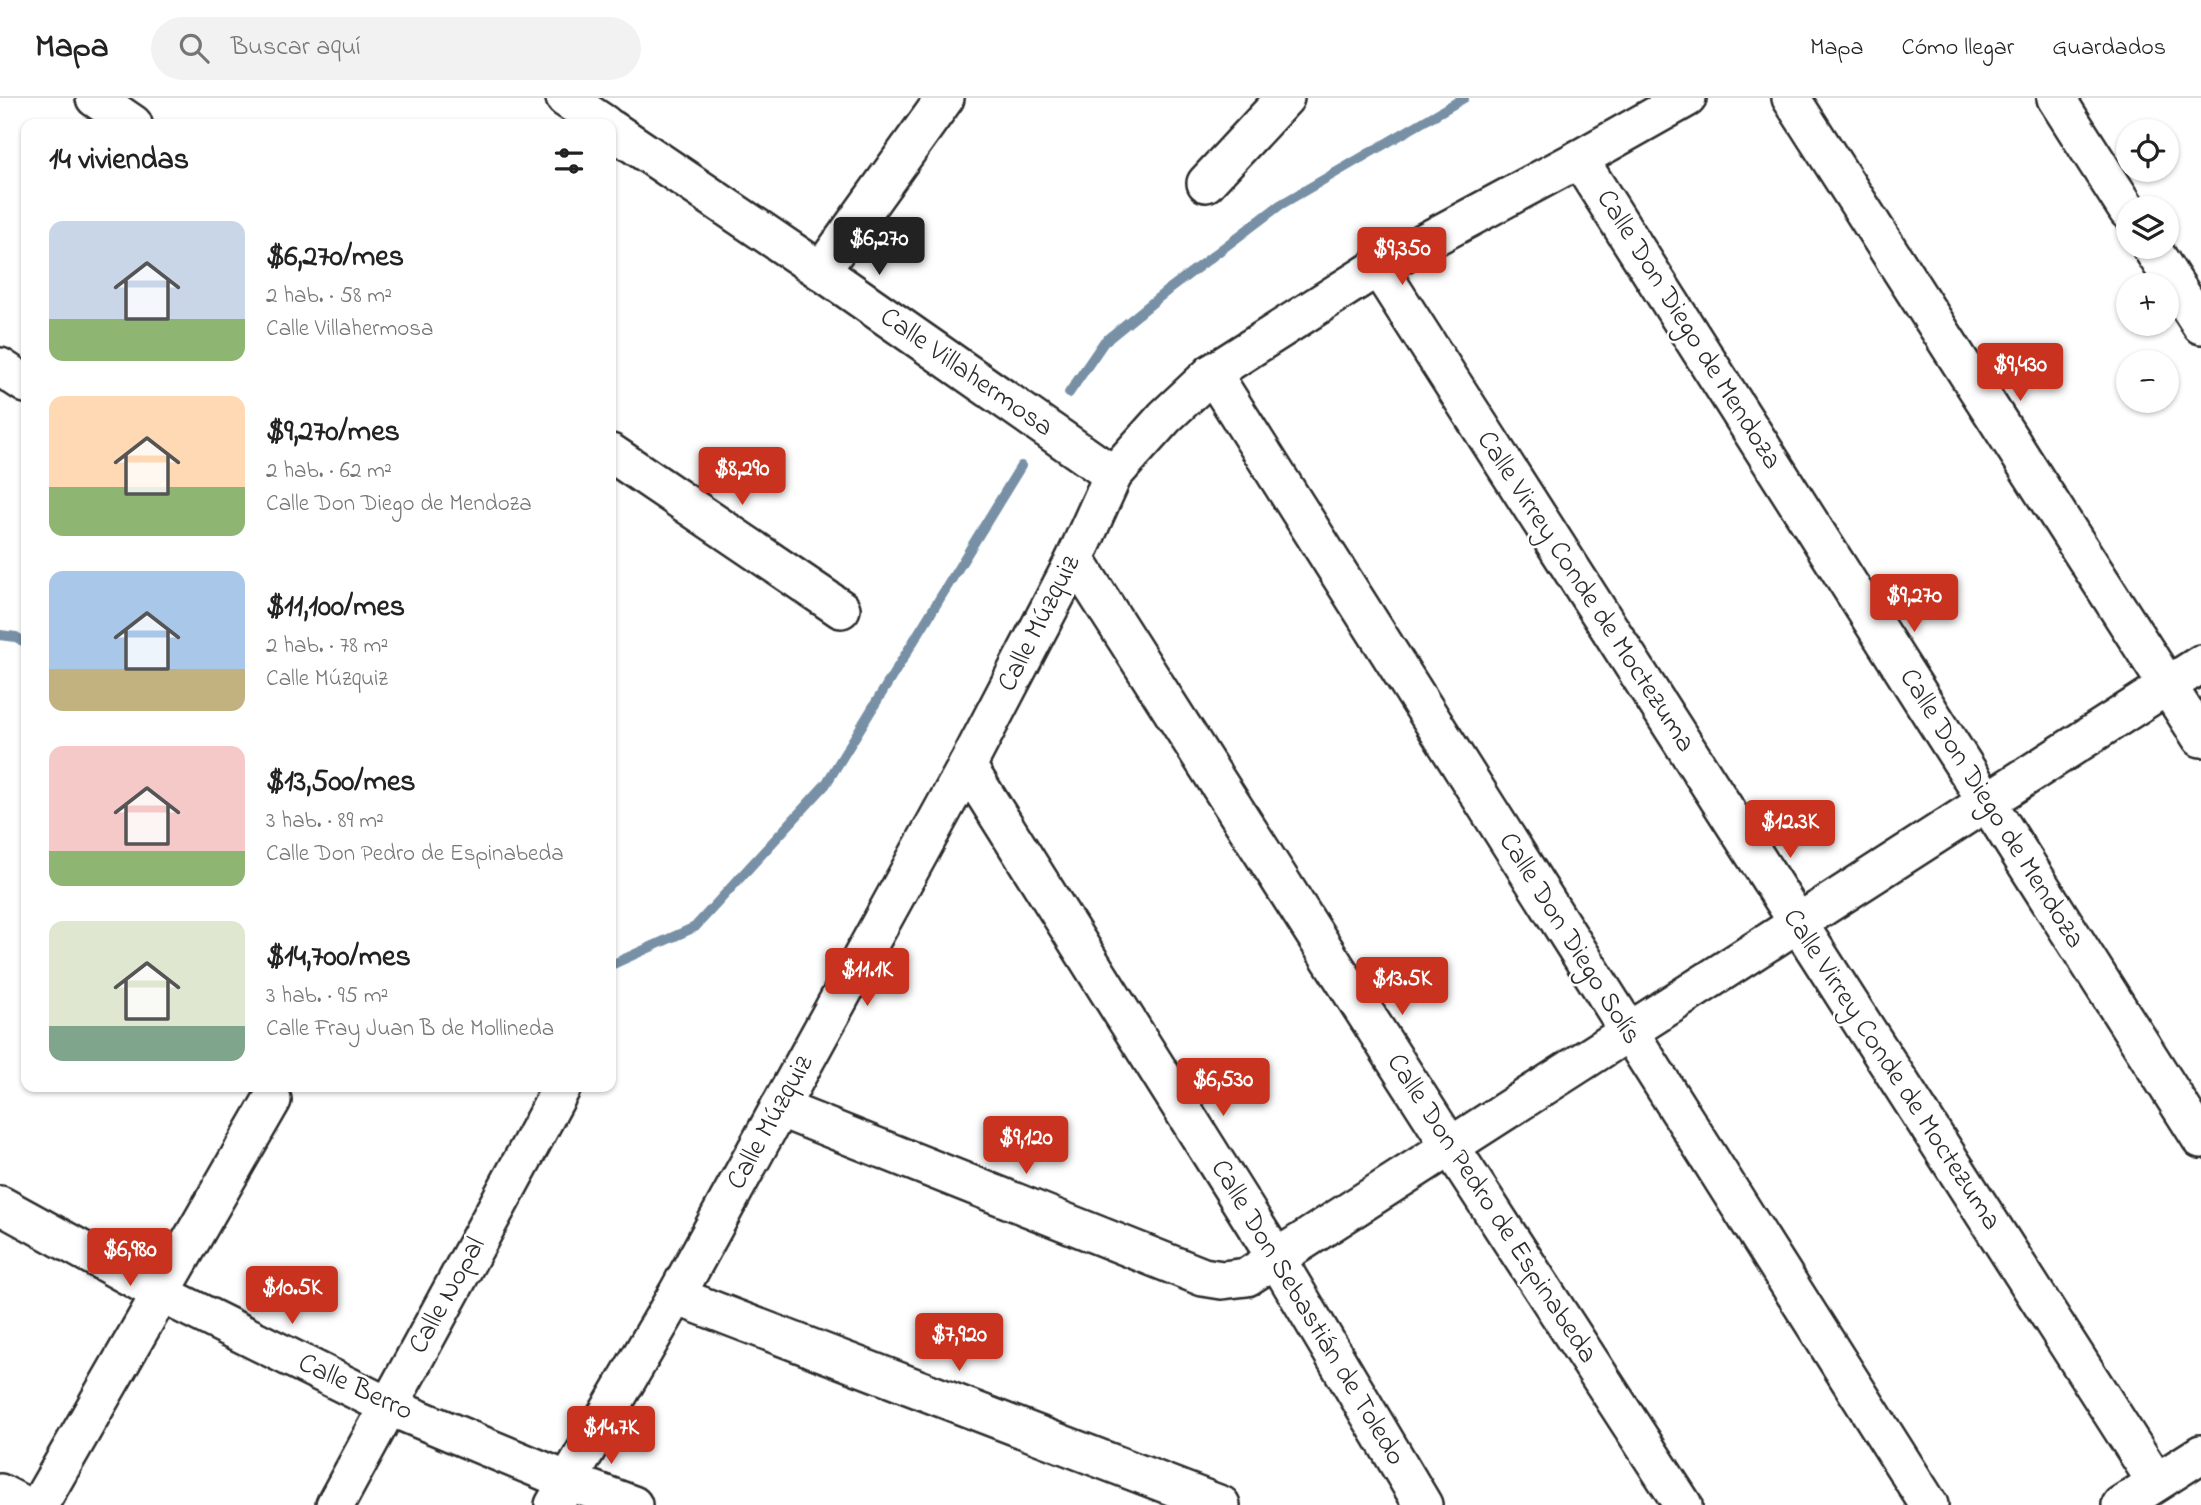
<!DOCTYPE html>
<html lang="es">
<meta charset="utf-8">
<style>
:root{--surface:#fff;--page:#f2f2f2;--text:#222;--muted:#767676;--line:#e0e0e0;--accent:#c8321e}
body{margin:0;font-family:"Indie Flower",sans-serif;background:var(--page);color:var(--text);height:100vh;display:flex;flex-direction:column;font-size:26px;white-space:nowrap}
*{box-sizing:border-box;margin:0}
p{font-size:23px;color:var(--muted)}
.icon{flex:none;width:38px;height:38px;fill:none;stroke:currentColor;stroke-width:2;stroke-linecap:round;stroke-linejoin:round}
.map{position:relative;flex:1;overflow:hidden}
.details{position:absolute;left:21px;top:21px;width:595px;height:973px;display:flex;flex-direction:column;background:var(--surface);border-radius:14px;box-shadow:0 2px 5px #0004}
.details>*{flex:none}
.fabs{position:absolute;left:2116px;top:21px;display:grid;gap:14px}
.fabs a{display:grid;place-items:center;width:63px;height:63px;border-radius:50%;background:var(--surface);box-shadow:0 2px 5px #0004;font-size:35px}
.price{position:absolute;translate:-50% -60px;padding:0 16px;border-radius:7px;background:var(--accent);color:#fff;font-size:23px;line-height:46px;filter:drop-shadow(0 2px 4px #0008)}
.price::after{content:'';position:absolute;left:50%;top:42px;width:21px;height:16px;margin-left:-10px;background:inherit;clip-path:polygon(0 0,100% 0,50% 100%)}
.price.active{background:#222;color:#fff}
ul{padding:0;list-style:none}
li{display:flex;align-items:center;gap:21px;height:175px;padding:0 28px}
li span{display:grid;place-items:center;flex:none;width:196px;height:140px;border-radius:14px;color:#555}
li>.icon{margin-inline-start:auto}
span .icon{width:84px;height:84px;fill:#fffc;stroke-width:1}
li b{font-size:30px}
h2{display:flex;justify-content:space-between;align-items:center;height:84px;padding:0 28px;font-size:30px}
header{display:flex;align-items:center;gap:42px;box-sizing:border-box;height:98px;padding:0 35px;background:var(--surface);border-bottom:2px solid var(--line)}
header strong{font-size:33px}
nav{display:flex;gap:38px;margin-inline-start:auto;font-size:24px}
.search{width:490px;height:63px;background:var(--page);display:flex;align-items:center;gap:18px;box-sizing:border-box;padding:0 24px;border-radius:38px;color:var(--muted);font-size:26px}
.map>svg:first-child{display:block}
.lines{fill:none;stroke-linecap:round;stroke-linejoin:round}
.stream{stroke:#7890a5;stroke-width:10}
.street-casing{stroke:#2b2b2b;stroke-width:42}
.street{stroke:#fff;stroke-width:37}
.labels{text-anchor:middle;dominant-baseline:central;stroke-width:5;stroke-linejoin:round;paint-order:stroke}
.street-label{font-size:28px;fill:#2b2b2b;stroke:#fff}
</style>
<header>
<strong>Mapa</strong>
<div class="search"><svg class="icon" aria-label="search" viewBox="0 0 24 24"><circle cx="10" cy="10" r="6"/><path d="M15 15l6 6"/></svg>Buscar aquí</div>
<nav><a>Mapa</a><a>Cómo llegar</a><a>Guardados</a></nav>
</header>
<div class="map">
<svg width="2201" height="1407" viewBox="0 0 2201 1407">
<rect width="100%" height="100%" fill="#fff"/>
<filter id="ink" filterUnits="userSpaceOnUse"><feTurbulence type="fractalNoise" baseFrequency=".0143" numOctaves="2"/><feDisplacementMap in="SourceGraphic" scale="14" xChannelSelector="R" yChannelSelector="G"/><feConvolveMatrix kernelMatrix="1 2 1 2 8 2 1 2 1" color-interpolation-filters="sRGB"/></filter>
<g filter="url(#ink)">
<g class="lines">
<!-- stream -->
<g class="stream">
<polyline points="1069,295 1104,244 1168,192 1280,107 1464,0"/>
<polyline points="0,537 16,539 26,545"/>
<polyline points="611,867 695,829 826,686 1021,368"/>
</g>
<defs>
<g id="street">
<polyline points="95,0 133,26"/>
<polyline points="565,0 604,26"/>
<polyline points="1791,0 2201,640"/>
<polyline points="2056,0 2128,113"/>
<polyline points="611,31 821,173 1113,377"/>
<polyline points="1579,61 2201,1041"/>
<polyline points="1206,85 1285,0"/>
<polyline points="2151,149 2201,227"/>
<polyline points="1378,169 2156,1384"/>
<polyline points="821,173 945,0"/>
<polyline points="0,269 26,286"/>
<polyline points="1212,275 1929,1407"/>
<polyline points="611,355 841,511"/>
<polyline points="1075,461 1450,1048 1683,1407"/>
<polyline points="967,668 1276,1160 1423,1407"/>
<polyline points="779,1010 1203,1179 1222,1182 1247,1179 2201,566"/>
<polyline points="0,1107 160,1195 388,1308 568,1383 633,1407"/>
<polyline points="676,1198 1221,1407"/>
<polyline points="0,1395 23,1407"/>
<polyline points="39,1407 272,1002"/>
<polyline points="335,1407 562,989"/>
<polyline points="554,1407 676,1198 967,668 1075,461 1113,377 1165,319 1212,275 1378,169 1579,61 1687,0"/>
<polyline points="2121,1407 2201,1356"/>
</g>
</defs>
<!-- street casing -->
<use href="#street" class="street-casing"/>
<!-- street -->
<use href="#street" class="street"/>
</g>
</g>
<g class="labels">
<!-- street labels -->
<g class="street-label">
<text transform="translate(1688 232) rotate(58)">Calle Don Diego de Mendoza</text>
<text transform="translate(966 275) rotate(35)">Calle Villahermosa</text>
<text transform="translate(1585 494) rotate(57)">Calle Virrey Conde de Moctezuma</text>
<text transform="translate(1040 526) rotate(-63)">Calle Múzquiz</text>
<text transform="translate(1991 711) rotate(58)">Calle Don Diego de Mendoza</text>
<text transform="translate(1569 841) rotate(58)">Calle Don Diego Solís</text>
<text transform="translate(1891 972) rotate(57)">Calle Virrey Conde de Moctezuma</text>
<text transform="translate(771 1025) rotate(-61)">Calle Múzquiz</text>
<text transform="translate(1491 1111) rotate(57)">Calle Don Pedro de Espinabeda</text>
<text transform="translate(448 1198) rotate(-61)">Calle Nopal</text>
<text transform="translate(1307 1215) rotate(59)">Calle Don Sebastián de Toledo</text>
<text transform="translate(355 1290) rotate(25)">Calle Berro</text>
</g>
</g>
</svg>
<div class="fabs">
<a><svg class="icon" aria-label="locate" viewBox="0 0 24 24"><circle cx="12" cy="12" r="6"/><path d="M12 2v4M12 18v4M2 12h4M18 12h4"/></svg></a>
<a><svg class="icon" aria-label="layers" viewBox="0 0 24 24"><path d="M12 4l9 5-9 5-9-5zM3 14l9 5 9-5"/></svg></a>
<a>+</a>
<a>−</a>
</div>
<b class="price active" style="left:879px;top:179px">$6,270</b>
<b class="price" style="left:1402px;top:189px">$9,350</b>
<b class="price" style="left:2020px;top:305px">$9,430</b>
<b class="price" style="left:742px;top:409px">$8,290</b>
<b class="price" style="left:1914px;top:536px">$9,270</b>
<b class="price" style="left:1790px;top:762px">$12.3K</b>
<b class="price" style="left:867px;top:910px">$11.1K</b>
<b class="price" style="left:1402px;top:919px">$13.5K</b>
<b class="price" style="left:1223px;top:1020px">$6,530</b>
<b class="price" style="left:1026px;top:1078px">$9,120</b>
<b class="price" style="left:130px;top:1190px">$6,980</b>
<b class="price" style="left:292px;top:1228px">$10.5K</b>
<b class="price" style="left:959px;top:1275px">$7,920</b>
<b class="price" style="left:611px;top:1368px">$14.7K</b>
<section class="details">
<h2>14 viviendas<svg class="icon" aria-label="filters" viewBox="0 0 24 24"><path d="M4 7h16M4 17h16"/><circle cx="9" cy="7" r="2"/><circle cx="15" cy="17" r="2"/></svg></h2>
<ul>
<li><span style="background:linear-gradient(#c9d6e8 70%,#8fb573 0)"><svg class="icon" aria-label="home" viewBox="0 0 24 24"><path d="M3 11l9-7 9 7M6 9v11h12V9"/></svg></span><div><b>$6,270/mes</b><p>2 hab. · 58 m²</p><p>Calle Villahermosa</p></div></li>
<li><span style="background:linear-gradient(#ffd9b3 65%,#8fb573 0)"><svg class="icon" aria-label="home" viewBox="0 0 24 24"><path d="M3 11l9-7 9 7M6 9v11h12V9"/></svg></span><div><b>$9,270/mes</b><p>2 hab. · 62 m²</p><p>Calle Don Diego de Mendoza</p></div></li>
<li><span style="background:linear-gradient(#a9c7e8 70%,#c2b280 0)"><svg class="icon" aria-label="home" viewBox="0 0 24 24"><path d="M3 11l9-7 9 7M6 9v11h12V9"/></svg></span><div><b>$11,100/mes</b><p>2 hab. · 78 m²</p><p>Calle Múzquiz</p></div></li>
<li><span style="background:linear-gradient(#f6c9c9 75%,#8fb573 0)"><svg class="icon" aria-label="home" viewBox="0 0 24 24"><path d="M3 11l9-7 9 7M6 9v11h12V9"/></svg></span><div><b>$13,500/mes</b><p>3 hab. · 89 m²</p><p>Calle Don Pedro de Espinabeda</p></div></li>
<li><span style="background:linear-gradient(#dfe7d0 75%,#7fa58c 0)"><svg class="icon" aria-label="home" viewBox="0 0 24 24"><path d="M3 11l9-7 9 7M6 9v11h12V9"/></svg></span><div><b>$14,700/mes</b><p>3 hab. · 95 m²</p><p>Calle Fray Juan B de Mollineda</p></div></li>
</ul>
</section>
</div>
